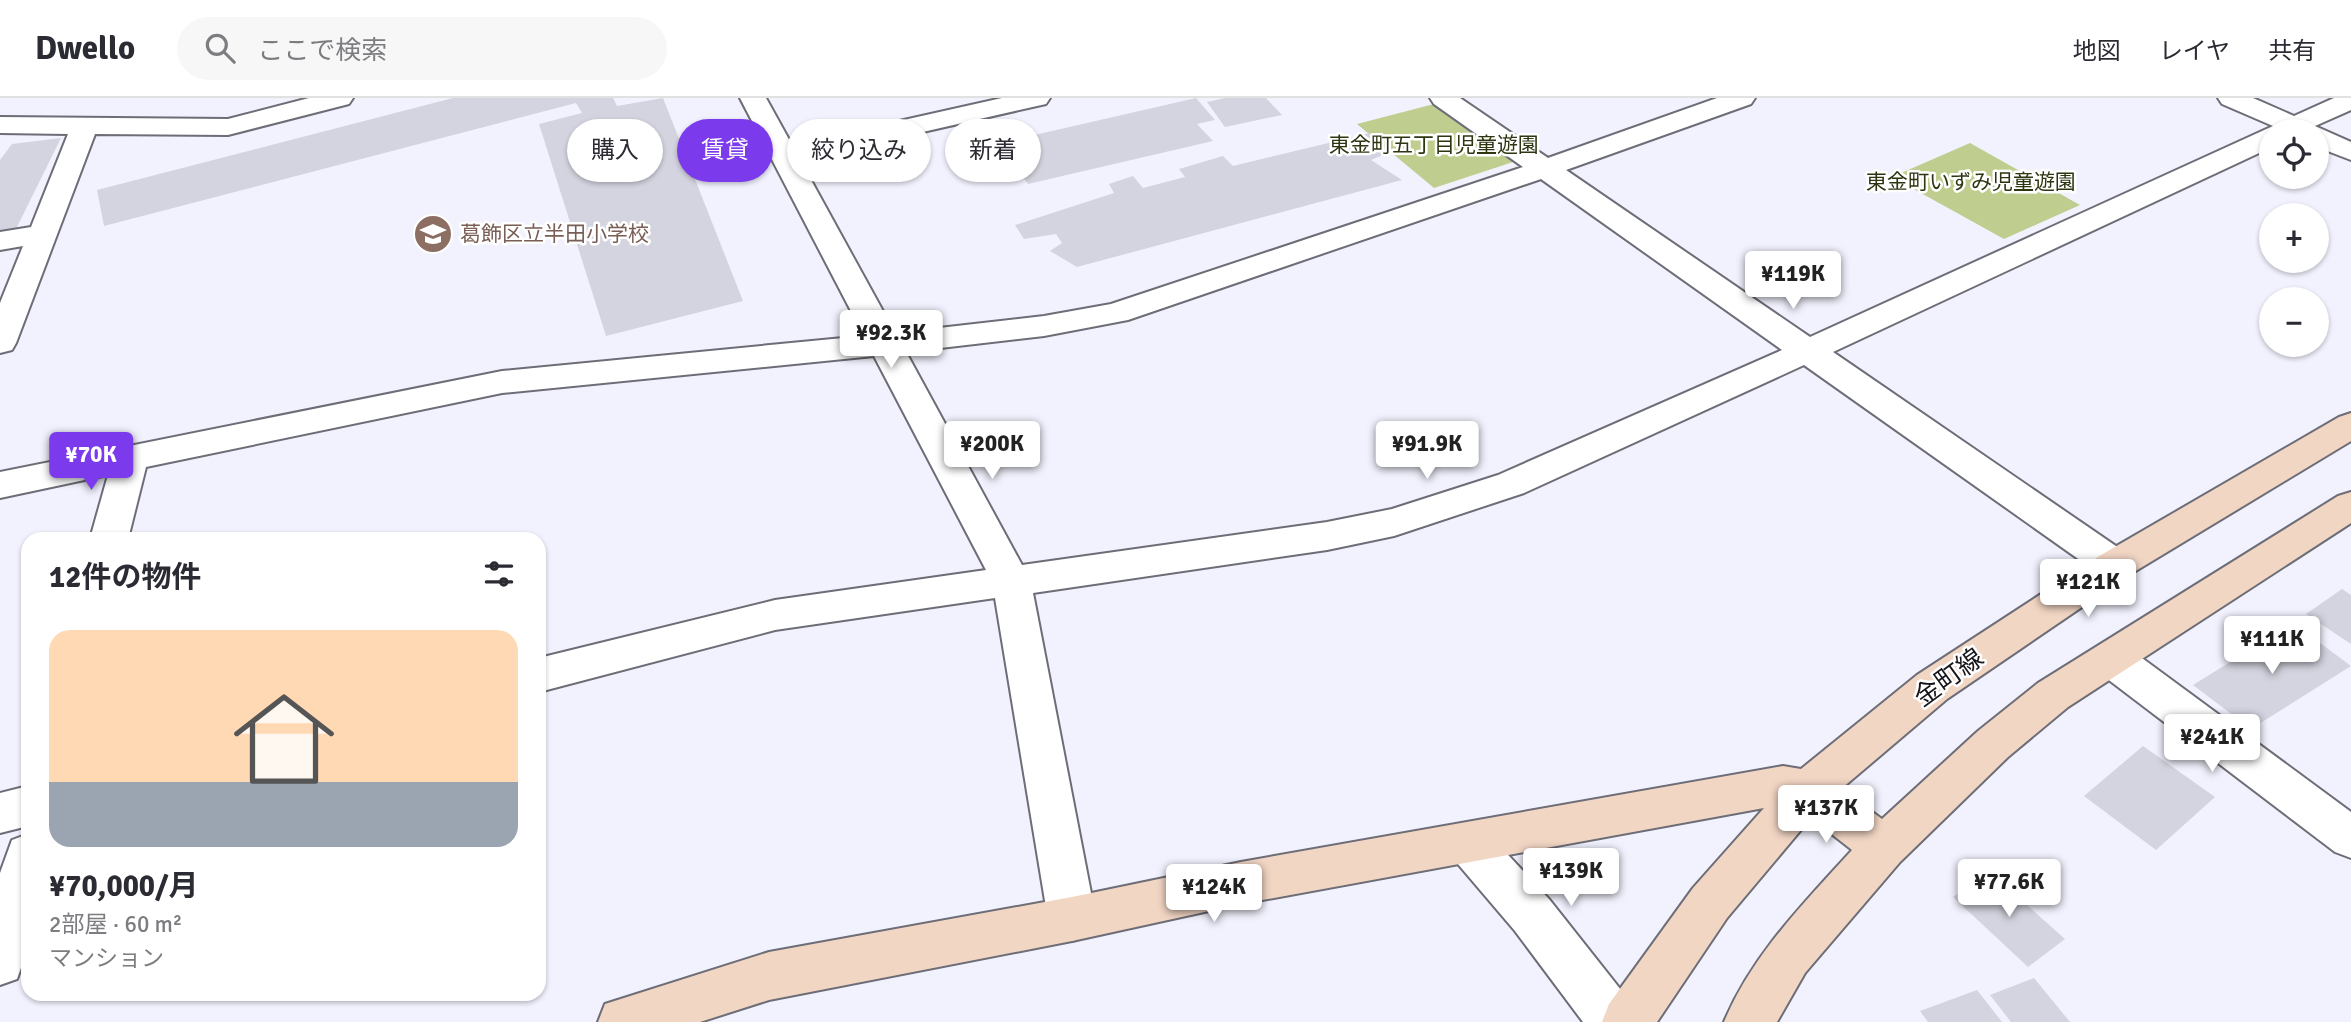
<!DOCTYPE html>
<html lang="ja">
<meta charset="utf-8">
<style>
:root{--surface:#fff;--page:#f7f7f7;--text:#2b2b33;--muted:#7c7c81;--line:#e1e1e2;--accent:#7c3aed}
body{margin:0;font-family:Signika,"Noto Sans JP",sans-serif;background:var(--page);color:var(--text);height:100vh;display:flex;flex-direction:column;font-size:26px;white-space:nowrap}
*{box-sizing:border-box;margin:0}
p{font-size:23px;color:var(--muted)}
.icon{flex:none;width:38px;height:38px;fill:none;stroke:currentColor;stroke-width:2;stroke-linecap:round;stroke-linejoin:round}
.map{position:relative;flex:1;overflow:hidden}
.details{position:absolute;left:21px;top:434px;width:525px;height:469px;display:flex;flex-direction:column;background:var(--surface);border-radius:21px;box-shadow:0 2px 5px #0004}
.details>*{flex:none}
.banner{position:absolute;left:567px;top:21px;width:665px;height:63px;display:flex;gap:14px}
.tools{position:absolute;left:2259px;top:21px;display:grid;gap:14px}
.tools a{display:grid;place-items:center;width:70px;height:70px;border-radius:50%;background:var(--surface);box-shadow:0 2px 5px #0004;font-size:35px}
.price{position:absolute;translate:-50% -60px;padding:0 16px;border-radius:7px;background:#fff;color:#222;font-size:23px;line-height:46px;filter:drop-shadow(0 2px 4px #0008)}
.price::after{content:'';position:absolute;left:50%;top:42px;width:21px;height:16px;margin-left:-10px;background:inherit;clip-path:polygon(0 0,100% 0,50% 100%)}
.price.current{background:var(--accent);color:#fff}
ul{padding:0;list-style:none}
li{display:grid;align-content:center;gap:14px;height:371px;padding:0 28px}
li+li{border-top:2px solid var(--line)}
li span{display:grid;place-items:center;height:217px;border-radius:21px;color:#555}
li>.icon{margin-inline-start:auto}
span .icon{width:126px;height:126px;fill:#fffc;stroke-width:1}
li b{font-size:30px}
h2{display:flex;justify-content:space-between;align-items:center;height:84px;padding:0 28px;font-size:30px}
.chip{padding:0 24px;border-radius:32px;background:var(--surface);box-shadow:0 2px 5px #0004;font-size:24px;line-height:63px}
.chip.current{background:var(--accent);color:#fff}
header{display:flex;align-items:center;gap:42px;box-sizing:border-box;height:98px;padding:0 35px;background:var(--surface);border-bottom:2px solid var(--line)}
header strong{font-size:33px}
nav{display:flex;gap:38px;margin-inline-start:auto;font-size:24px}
.search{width:490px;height:63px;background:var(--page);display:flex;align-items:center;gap:18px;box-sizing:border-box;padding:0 24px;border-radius:38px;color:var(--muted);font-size:26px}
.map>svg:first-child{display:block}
.green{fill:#bfce8f}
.building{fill:#d4d4e0}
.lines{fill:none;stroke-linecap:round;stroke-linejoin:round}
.street-casing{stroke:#6d6d77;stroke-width:4}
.secondary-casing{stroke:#6d6d77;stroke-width:4}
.street{fill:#fff;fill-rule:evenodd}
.secondary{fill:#f2d6c4;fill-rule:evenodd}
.labels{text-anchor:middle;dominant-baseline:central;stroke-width:5;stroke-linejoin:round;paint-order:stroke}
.far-park-label{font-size:21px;fill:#2d3511;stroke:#fff}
.far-education-label{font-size:21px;fill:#785e54;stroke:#fff;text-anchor:start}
.street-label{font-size:26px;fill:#151519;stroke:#fff}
</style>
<header>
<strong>Dwello</strong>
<div class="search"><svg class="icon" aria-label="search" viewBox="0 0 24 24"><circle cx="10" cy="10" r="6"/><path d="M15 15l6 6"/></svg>ここで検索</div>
<nav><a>地図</a><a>レイヤ</a><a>共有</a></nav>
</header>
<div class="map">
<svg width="2351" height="924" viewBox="0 0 2351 924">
<rect width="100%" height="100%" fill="#f1f2fd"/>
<!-- green -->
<g class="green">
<polygon points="1434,6 1513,64 1434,90 1357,26"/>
<polygon points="1970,45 2080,107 2004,141 1892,79"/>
</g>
<!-- building -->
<g class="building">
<polygon points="453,0 613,0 617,8 663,0 743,203 606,238 539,26 582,15 576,5 104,128 97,92"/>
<polygon points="1196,0 1215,22 1197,26 1213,43 1028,86 1018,72 999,76 982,49"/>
<polygon points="1225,0 1266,0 1282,17 1225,29 1207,4"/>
<polygon points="1370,35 1390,54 1371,62 1402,82 1077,169 1050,153 1062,145 1056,136 1024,141 1015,127 1114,95 1109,86 1133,78 1143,90 1185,79 1179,71 1223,58 1233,68"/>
<polygon points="61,40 16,131 0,134 0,62 12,46"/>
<polygon points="2342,491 2351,497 2351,546 2306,516"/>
<polygon points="2293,525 2351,568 2251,631 2193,587"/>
<polygon points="2143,648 2215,699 2156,752 2084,698"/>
<polygon points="1990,774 2065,841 2028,869 1953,799"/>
<polygon points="2034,880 2070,924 2011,924 1990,897"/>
<polygon points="1977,892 2002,924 1928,924 1920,913"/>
</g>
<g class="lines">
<defs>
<g id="street">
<polygon points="309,0 353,0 349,6 228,37 95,36 16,245 12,252 0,255 0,205 23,148 0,152 0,134 31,129 68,36 0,35 0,19 228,21"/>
<path d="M 740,0 L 766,0 L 792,47 L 1002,0 L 1050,0 L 1046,6 L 1037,8 L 800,62 L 895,235 L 1044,218 L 1111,206 L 1523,69 L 1434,6 L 1430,0 L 1460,0 L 1548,60 L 1717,0 L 1755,0 L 1751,6 L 1566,72 L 1810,239 L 2273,28 L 2222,6 L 2218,0 L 2253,0 L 2294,18 L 2334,0 L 2351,0 L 2351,12 L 2315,28 L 2351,44 L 2351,62 L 2317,49 L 2317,33 L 2272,33 L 2272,49 L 1833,254 L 2129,457 L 2134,467 L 2129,477 L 2115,481 L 2101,477 L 1804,267 L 1524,395 L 1394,438 L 1327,452 L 1033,495 L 1096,821 L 1089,837 L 1072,843 L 1055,837 L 1048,821 L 995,500 L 775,532 L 539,594 L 539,560 L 775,502 L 986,472 L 874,258 L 502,295 L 146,369 L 128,441 L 90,441 L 108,377 L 0,400 L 0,374 L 502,273 L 864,238 ZM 1541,81 L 1782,252 L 1498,377 L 1392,411 L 1327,424 L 1022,467 L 906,254 L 1044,238 L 1128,222 Z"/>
<polygon points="2112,545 2127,549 2351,714 2351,760 2335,754 2097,573 2091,561 2097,549"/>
<polygon points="28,688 28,728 0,735 0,695"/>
<polygon points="1468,725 1484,731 1549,801 1632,906 1639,924 1583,924 1515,833 1452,759 1445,745 1452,731"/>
<polygon points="28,736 28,850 17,881 0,887 0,775 12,742"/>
</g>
<path id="secondary" d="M 2351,315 L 2351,343 L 2129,477 L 1947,601 L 1841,691 L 1882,721 L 1978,633 L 2038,585 L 2338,398 L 2351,394 L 2351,425 L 2068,609 L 2008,659 L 1900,764 L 1805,875 L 1777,924 L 1724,924 C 1752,857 1804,805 1852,752 L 1811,720 L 1727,820 L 1657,924 L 1602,924 L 1609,906 L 1693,790 L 1764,710 L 1241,806 L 1072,843 L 769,902 L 700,924 L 598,924 L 605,906 L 769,854 L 1072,799 L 1241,764 L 1783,668 L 1801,671 L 1917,577 L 2101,457 L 2339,319 Z"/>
</defs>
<!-- street casing -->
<use href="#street" class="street-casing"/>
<!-- secondary casing -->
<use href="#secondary" class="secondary-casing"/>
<!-- street -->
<use href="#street" class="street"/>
<!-- secondary -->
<use href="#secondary" class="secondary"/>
</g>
<!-- icons -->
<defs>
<symbol id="school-disc" viewBox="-11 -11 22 22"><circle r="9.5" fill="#8d6e63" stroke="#fff"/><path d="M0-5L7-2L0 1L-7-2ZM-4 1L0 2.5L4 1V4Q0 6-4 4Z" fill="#fff"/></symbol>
</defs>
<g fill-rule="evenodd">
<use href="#school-disc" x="411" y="114" width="44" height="44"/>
</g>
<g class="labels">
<!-- far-park labels -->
<g class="far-park-label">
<text x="1434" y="47">東金町五丁目児童遊園</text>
<text x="1971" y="84">東金町いずみ児童遊園</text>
</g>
<!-- far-education labels -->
<g class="far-education-label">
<text x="460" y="136">葛飾区立半田小学校</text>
</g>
<!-- street labels -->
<g class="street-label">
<text transform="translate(1949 580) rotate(-36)">金町線</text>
</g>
</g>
</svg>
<div class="tools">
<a><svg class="icon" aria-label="locate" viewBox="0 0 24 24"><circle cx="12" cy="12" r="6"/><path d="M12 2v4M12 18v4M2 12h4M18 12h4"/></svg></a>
<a>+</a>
<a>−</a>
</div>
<b class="price" style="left:1793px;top:213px">¥119K</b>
<b class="price" style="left:891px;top:272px">¥92.3K</b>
<b class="price" style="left:992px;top:383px">¥200K</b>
<b class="price" style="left:1427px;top:383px">¥91.9K</b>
<b class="price current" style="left:91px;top:394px">¥70K</b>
<b class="price" style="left:2088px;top:521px">¥121K</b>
<b class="price" style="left:2272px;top:578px">¥111K</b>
<b class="price" style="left:2212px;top:676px">¥241K</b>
<b class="price" style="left:1826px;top:747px">¥137K</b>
<b class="price" style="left:1571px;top:810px">¥139K</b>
<b class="price" style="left:2009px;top:821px">¥77.6K</b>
<b class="price" style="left:1214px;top:826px">¥124K</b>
<div class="banner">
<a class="chip">購入</a>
<a class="chip current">賃貸</a>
<a class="chip">絞り込み</a>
<a class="chip">新着</a>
</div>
<section class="details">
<h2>12件の物件<svg class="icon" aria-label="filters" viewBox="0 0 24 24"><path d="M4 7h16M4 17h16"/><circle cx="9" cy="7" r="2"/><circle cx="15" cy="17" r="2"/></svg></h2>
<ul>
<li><span style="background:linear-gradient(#ffd9b3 70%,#9aa5b1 0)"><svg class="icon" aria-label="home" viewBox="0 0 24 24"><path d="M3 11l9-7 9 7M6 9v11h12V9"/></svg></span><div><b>¥70,000/月</b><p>2部屋 · 60 m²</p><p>マンション</p></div></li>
</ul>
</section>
</div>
